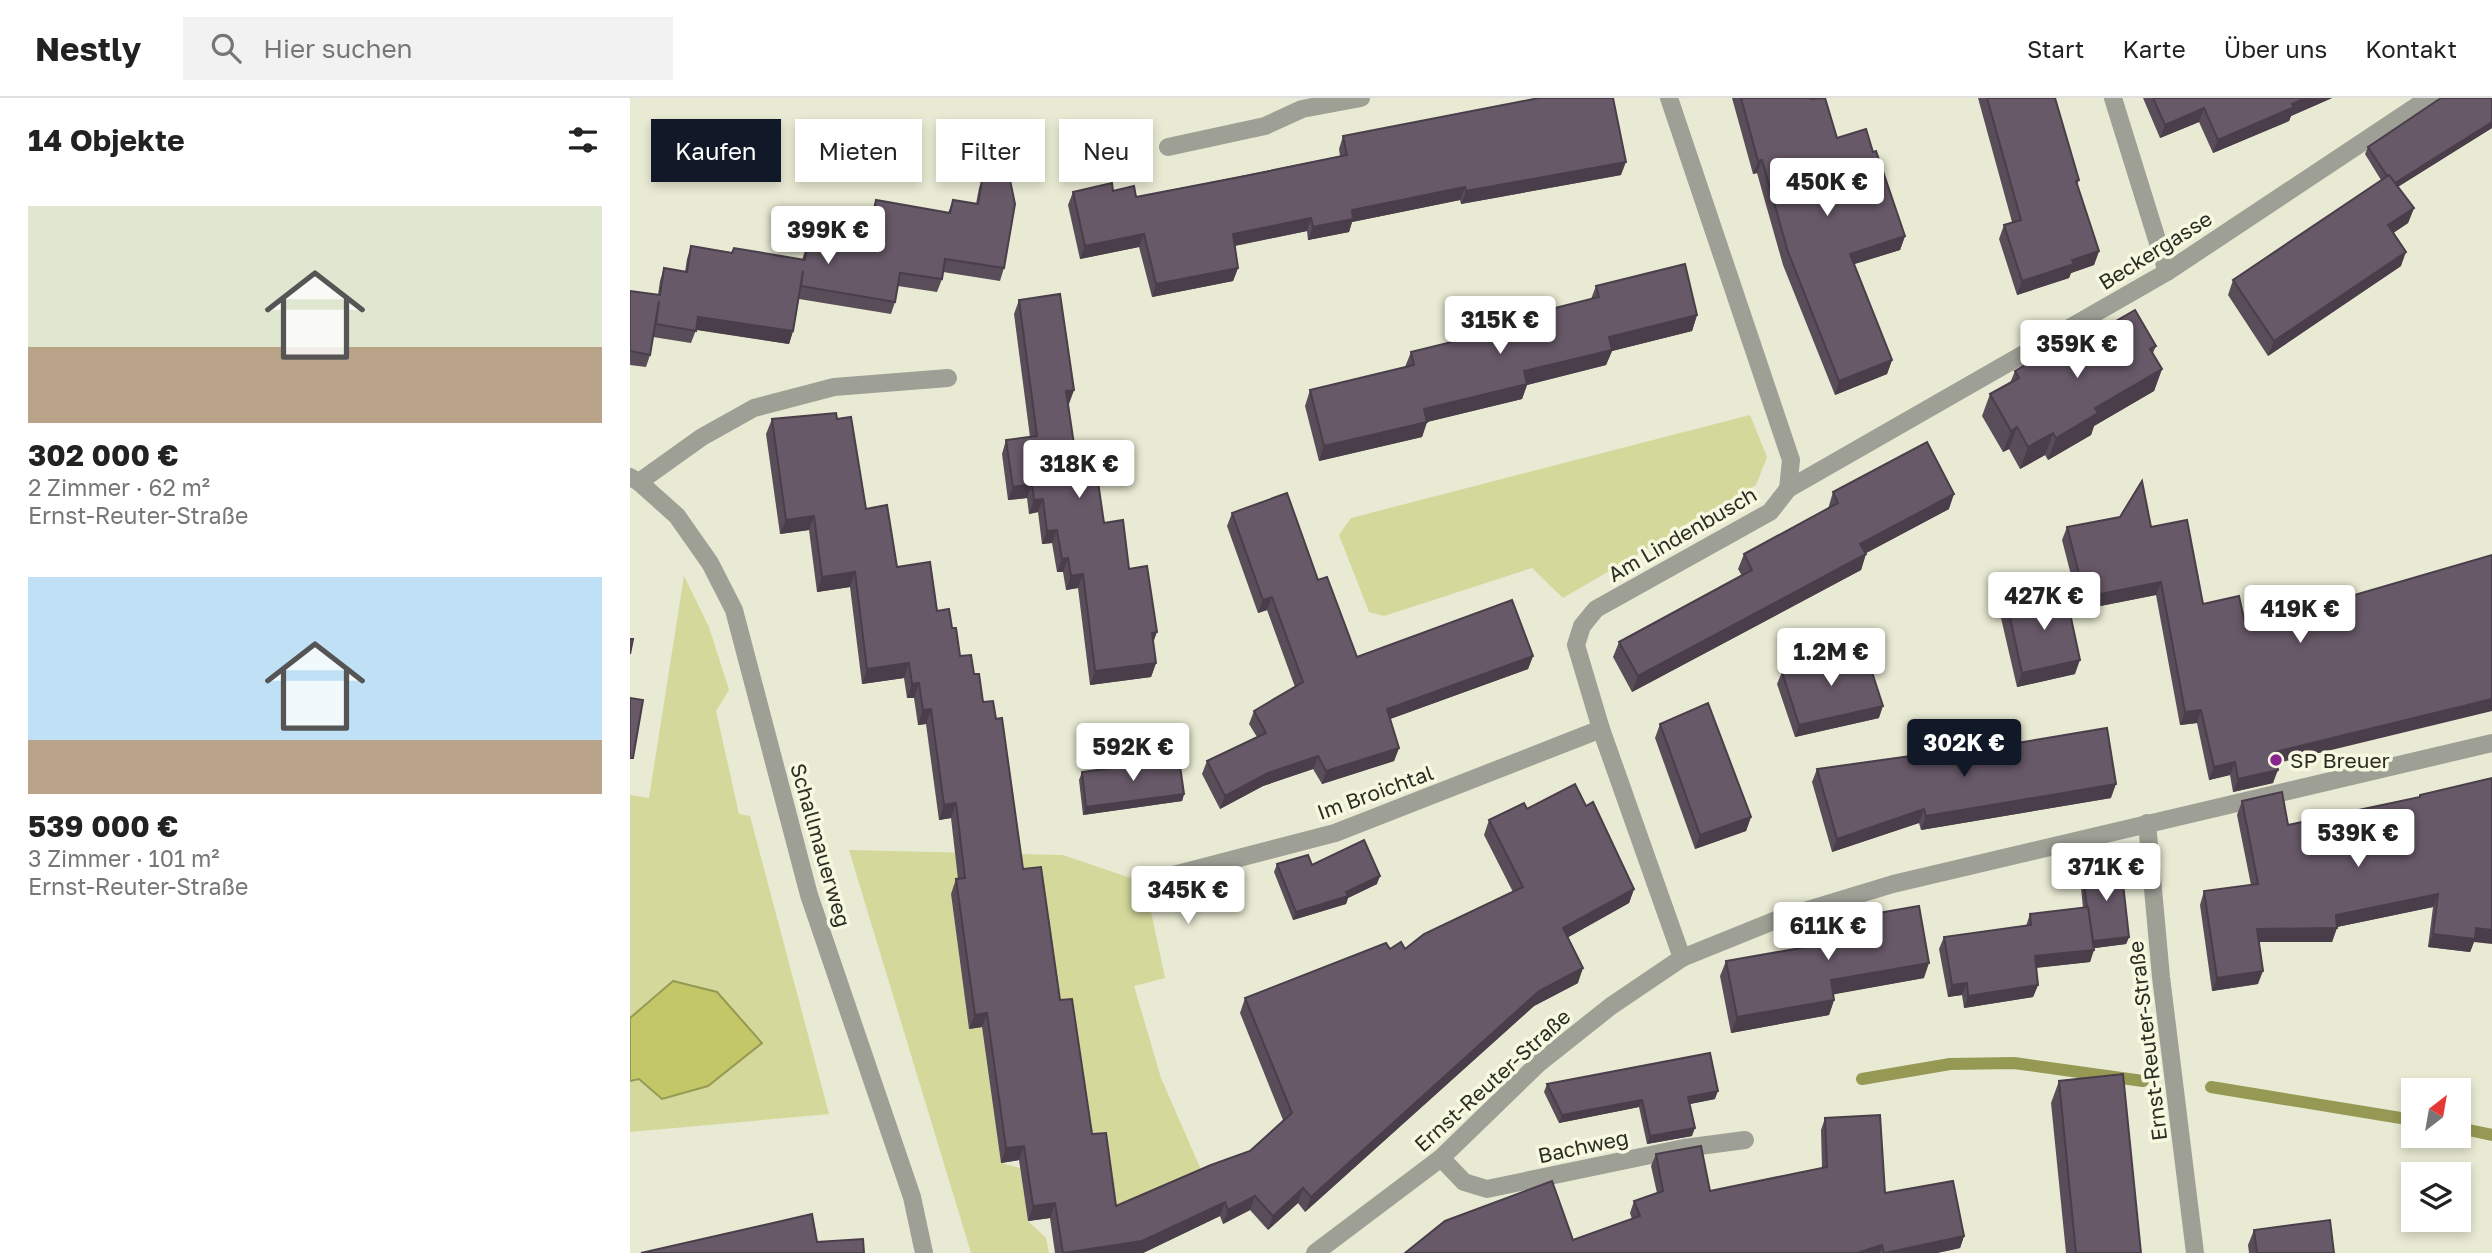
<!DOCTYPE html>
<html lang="de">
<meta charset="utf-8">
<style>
:root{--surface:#fff;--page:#f2f2f2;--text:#222;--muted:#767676;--line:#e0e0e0;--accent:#111827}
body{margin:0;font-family:"Golos Text",sans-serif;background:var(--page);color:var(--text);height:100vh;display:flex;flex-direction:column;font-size:26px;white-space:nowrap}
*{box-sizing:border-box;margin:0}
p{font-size:23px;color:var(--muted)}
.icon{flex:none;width:38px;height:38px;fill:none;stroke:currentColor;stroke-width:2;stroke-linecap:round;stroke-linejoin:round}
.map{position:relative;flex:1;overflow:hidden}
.sheet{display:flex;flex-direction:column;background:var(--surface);width:630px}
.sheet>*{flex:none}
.banner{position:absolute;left:21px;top:21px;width:665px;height:63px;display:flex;gap:14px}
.needle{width:46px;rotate:31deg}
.controls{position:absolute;left:1771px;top:980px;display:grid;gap:14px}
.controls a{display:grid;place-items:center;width:70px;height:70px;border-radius:0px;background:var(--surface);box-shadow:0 4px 10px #0003;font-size:35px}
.price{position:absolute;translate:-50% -60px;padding:0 16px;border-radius:7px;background:#fff;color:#222;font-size:23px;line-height:46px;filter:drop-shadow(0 2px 4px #0008)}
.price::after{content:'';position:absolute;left:50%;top:42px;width:21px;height:16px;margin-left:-10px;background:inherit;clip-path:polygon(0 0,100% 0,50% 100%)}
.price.on{background:var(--accent);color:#fff}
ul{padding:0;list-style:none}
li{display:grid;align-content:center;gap:14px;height:371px;padding:0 28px}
li span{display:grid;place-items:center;height:217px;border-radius:0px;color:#555}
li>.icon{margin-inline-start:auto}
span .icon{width:126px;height:126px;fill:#fffc;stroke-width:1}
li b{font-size:30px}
h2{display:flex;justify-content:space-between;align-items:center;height:84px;padding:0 28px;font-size:30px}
.pill{padding:0 24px;border-radius:0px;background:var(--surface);box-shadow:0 4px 10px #0003;font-size:24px;line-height:63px}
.pill.on{background:var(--accent);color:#fff}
header{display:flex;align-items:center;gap:42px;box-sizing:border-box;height:98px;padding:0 35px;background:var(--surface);border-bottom:2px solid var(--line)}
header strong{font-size:33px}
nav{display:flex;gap:38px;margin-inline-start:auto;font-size:24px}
.search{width:490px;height:63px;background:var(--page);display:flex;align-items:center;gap:18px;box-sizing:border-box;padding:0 24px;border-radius:0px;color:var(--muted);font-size:26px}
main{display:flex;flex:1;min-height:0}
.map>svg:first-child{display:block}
.green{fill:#d4d89b}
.water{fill:#c3c767;stroke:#969953;stroke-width:2}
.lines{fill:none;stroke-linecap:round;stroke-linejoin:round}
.stream{stroke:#969953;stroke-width:12}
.minor{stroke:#9e9f95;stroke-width:18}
.wall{fill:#594d59}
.shaded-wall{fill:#493e49}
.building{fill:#685968;stroke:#493e49;stroke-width:2}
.poi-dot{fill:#88258e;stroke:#f6f8e0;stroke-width:2.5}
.labels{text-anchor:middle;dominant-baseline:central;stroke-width:7;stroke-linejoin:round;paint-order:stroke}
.street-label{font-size:21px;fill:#2c2d24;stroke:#f6f8e0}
.poi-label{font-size:21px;fill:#2c2d24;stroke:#f6f8e0;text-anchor:start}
</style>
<header>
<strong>Nestly</strong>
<div class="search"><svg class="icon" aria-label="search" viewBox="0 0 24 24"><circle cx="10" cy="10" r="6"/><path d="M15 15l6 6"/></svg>Hier suchen</div>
<nav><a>Start</a><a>Karte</a><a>Über uns</a><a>Kontakt</a></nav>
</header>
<main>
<section class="sheet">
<h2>14 Objekte<svg class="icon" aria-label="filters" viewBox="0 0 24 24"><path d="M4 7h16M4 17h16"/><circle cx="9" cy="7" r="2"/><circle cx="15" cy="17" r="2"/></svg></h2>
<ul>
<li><span style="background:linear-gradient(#dfe7d0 65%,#b9a48a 0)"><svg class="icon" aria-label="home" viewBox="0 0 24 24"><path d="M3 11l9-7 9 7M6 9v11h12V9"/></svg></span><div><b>302 000 €</b><p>2 Zimmer · 62 m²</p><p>Ernst-Reuter-Straße</p></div></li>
<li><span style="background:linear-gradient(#bfe0f5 75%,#b9a48a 0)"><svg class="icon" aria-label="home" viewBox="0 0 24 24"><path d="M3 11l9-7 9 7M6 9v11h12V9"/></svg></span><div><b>539 000 €</b><p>3 Zimmer · 101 m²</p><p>Ernst-Reuter-Straße</p></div></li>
</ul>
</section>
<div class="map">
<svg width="1862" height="1155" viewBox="0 0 1862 1155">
<rect width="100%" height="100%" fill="#e8ead3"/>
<!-- green -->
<g class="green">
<polygon points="1120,317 1137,359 1126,387 933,500 902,470 754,518 739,514 709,437 721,420"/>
<polygon points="54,478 79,529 99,592 86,613 109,716 120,718 199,1016 0,1034 0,697 19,700"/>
<polygon points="219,752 433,757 515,785 535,880 504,888 531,980 575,1081 481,1126 321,796 339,931 352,929 371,1065 390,1070 398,1123 416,1140 419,1155 341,1155"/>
</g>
<!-- water -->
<polygon class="water" points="43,883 87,894 132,945 78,988 32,1001 9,981 0,983 0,920"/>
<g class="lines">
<!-- stream -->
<g class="stream">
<polyline points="1232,981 1320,966 1384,965 1513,983"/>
<polyline points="1581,989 1783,1022"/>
<polyline points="1829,1030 1862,1037"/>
</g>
<!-- minor -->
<g class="minor">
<polyline points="1039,0 1161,362 1158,391 1140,414 966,511 952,528 946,547 971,631 1052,860"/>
<polyline points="1483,0 1537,174"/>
<polyline points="538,49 635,28 672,11 731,0"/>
<polyline points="0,379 9,384 47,418 80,465 104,512 179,797 282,1099 294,1155"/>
<polyline points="9,384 72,339 124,310 204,289 318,280"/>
<polyline points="1158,391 1537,174 1799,0"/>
<polyline points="1517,725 1531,879 1565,1155"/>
<polyline points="528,781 705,735 971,631"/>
<polyline points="811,1060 834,1084 857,1091 1054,1050 1115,1042"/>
<polyline points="685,1155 811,1060 908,966 981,908 1052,860 1151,820 1263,786 1862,645"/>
</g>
</g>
<!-- wall -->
<g class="wall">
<polygon points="1102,0 1181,0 1207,40 1243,54 1275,138 1270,152 1224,166 1262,262 1257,276 1205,297 1153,167 1127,75 1123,76"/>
<polygon points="1348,0 1425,0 1449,82 1447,87 1469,153 1464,167 1441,175 1439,180 1387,197 1369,141 1374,127 1382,124"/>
<polygon points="1513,0 1702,0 1661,18 1659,23 1583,55 1569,24 1530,40"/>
<polygon points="1862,0 1862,30 1768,89 1784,110 1778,125 1763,135 1771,168 1638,258 1598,197 1603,182 1751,82 1735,56 1738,49"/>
<polygon points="713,38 991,77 831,106 830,102 722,124 719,134 678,142 677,133 605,148 608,170 603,183 522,199 509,149 450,161 438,107 443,94 483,93 506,99 710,58 709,51"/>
<polygon points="353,77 374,170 370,183 313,174 312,181 307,194 268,188 265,204 261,216 169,201 163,233 159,246 66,232 61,245 23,239 20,257 16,269 0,267 0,193 28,197 30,183 34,170 55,174 57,161 61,148 102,155 172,162 178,143 214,148 219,132 238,135 241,115 246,102 318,115 323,102 346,106 349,90"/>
<polygon points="966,188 1067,217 1062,233 982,253 976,267 897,287 892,301 797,324 792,339 689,363 675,308 680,292 775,269 781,254 878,230 881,221 961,201"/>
<polygon points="389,202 444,292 438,306 449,380 499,471 523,545 526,565 521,579 460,587 448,490 436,492 433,474 427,474 422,445 412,446 408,414 399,416 397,400 378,402 372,356 376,342 400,339 384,216"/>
<polygon points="1526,248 1523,255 1532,271 1524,293 1464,328 1461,337 1418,362 1415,357 1390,371 1379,351 1373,354 1352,318 1360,296 1380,285 1385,273 1425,258"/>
<polygon points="142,321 207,321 236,411 267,469 322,530 330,558 344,576 353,604 393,771 430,902 462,1036 486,1108 620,1053 653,1022 610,915 615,900 760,851 775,851 883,794 854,737 859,722 897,711 956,708 1004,791 999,805 938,839 948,885 904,908 675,1114 668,1105 638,1132 620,1112 593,1126 590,1118 513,1155 425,1155 420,1120 398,1123 389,1062 371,1065 352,929 339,931 321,796 326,781 328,781 321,720 309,722 296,626 288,627 284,600 277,600 274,580 232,586 220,489 187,494 179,432 150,436 136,336"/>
<polygon points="1203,394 1319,411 1236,455 1231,472 1002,594 983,559 989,544 1112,478 1108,471 1114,456 1198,411"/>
<polygon points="602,415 688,482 727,559 903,558 898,571 760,621 769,650 764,663 692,686 683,671 633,688 590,711 572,676 577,663 627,639 619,626 624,613 665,589 637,512 628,515 597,428"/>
<polygon points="1437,429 1521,429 1573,506 1616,530 1701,511 1704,503 1862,457 1647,665 1643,685 1603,694 1600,677 1579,682 1567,625 1550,627 1526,497 1450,512 1432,442"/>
<polygon points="1377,506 1445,576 1387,589 1371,520"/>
<polygon points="1214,567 1249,620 1165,639 1147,586 1152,574"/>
<polygon points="1030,626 1121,719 1116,733 1065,751 1025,640"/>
<polygon points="1375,647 1481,700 1291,732 1289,725 1202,754 1182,684 1187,671"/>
<polygon points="452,674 554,696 552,703 453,717 449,682"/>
<polygon points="1790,697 1844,844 1840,854 1798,849 1803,809 1707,829 1702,844 1629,844 1628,886 1582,893 1570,807 1574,793 1621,787 1607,717 1612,703 1658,727 1789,699"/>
<polygon points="647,766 682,767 747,786 718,800 716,806 663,822 644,774"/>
<polygon points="1452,772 1499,839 1496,846 1464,850 1460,864 1406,870 1408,887 1403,899 1334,910 1332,897 1318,899 1309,851 1314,839 1396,828 1400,816 1453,810 1450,780"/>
<polygon points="1191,825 1294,880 1203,896 1204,902 1199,917 1101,935 1090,878 1096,863 1186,847 1185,840"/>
<polygon points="1429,983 1511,1155 1436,1155 1421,1005"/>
<polygon points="917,986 1085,1001 1060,1006 1062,1038 1017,1046 1009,1009 929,1025 914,994"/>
<polygon points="1195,1020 1255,1095 1334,1138 1330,1150 1307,1155 775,1155 943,1142 1002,1121 1000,1115 1004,1103 1027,1095 1021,1068 1026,1056 1080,1093 1192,1070 1191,1032"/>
<polygon points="1624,1132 1704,1155 1619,1155 1618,1147"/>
</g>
<!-- shaded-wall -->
<g class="shaded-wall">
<polygon points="1676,0 1702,0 1661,18 1659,23 1583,55 1588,42"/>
<polygon points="1574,10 1569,24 1530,40 1535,27"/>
<polygon points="1862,24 1862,30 1759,94 1762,87"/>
<polygon points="1132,62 1127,75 1123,76 1128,63"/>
<polygon points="996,64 991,77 831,106 836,93"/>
<polygon points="835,89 830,102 722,124 719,134 678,142 683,129 722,112"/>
<polygon points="1784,110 1778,125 1753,142 1758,127"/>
<polygon points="681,120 677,133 598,149 603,136"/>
<polygon points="514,136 509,149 450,161 455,148"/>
<polygon points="1275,138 1270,152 1215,169 1220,156"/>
<polygon points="1469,153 1464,167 1441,175 1439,180 1387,197 1392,183 1442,162"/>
<polygon points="1776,154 1771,168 1638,258 1644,243"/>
<polygon points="608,170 603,183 522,199 526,186"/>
<polygon points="1067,217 1062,233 982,253 976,267 897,287 892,301 797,324 792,339 689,363 694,348 894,273 979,239"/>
<polygon points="68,219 163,233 159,246 63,231"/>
<polygon points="1262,262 1257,276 1205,297 1209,283"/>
<polygon points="1532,271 1524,293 1464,328 1461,337 1418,362 1426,340 1465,310"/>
<polygon points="444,292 439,306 431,307 436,293"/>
<polygon points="1387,329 1379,351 1373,354 1381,333"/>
<polygon points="1423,335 1415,357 1390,371 1398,349"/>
<polygon points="402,386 397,400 378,402 383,389"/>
<polygon points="1324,396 1319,411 1225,461 1230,446"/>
<polygon points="413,401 408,414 399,416 404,402"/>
<polygon points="184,418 179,432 150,436 156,422"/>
<polygon points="427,432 422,445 412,446 417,433"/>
<polygon points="1236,456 1231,472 1002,594 1008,578"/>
<polygon points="438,460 433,474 427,474 432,461"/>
<polygon points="225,474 220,489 187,494 192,479"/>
<polygon points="453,476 448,490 436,492 441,478"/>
<polygon points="1531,484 1526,497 1450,512 1455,499"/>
<polygon points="642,499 637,512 628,515 633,502"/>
<polygon points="527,534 522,548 522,535"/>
<polygon points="903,558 898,571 752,624 757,611"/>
<polygon points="1450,562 1445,576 1387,589 1392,575"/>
<polygon points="279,565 274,580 232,586 237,571"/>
<polygon points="526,565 521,579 460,587 465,573"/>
<polygon points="289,585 284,600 277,600 282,586"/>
<polygon points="1862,601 1862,613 1640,667 1645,654"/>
<polygon points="1253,608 1249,620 1165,639 1169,627"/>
<polygon points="301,611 296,626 288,627 293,612"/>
<polygon points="1571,612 1567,625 1550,627 1555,614"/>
<polygon points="769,650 764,663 692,686 696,673"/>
<polygon points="688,658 683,671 633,688 590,711 595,698 638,675"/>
<polygon points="1605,664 1600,677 1579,682 1584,669"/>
<polygon points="1648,672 1643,685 1603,694 1608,681"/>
<polygon points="1486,686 1481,700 1291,732 1296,718"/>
<polygon points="554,696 552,703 453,717 456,709"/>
<polygon points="326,705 321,720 309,722 314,707"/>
<polygon points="1294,711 1289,725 1202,754 1207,741"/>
<polygon points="1121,719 1116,733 1065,751 1070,737"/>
<polygon points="750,778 747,786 718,800 716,806 663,822 666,814 716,794"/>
<polygon points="1004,791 999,805 928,845 933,830"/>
<polygon points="1808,796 1803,809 1702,830 1707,830 1702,844 1622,844 1627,831 1706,817"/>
<polygon points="1846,830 1862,832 1862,846 1844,844 1840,854 1798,849 1803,836"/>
<polygon points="1499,839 1496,846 1458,851 1461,843"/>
<polygon points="1464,852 1460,864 1401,870 1405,858"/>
<polygon points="1299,865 1294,880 1195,898 1201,882"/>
<polygon points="953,870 948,885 904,908 675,1114 681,1099 909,893"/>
<polygon points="1633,873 1628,886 1582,893 1587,880"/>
<polygon points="1337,885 1332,897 1318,899 1322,887"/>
<polygon points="1408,887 1403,899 1334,910 1338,898"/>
<polygon points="1204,902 1199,917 1101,935 1107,919"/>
<polygon points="357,915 352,929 339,931 345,917"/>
<polygon points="1088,993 1085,1001 1055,1007 1058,999"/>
<polygon points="1012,1002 1009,1009 929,1025 932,1017"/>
<polygon points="1065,1030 1062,1038 1017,1046 1020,1038"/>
<polygon points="394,1048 389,1062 371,1065 376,1050"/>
<polygon points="673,1090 668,1105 638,1132 643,1118"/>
<polygon points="625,1098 620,1112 593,1126 598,1112"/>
<polygon points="595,1104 590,1118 513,1155 433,1155"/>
<polygon points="425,1105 420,1120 398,1123 403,1108"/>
<polygon points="1334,1138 1330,1150 1307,1155 1255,1155"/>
<polygon points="1252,1147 1250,1155 1227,1155"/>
</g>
<!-- building -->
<g class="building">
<polygon points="909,0 983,0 996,64 836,93 835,89 722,112 723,121 683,129 681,120 603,136 608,170 526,186 514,136 455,148 443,94 482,85 483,93 504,88 506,99 610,79 717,57 713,38"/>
<polygon points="1111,0 1181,0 1181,1 1195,0 1207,40 1236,31 1243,54 1246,53 1275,138 1220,156 1262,262 1209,283 1158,154 1132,62 1128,63"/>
<polygon points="1357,0 1425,0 1449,82 1446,83 1469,153 1442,162 1444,166 1392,183 1374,127 1391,122"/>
<polygon points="1523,0 1676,0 1662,6 1664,9 1588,42 1574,10 1535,27"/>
<polygon points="1811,0 1862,0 1862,24 1765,85 1759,77 1757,78 1738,49"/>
<polygon points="353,77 380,82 385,106 374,170 315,161 312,181 270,175 265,204 171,188 173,173 163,233 68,219 66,233 26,226 29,203 20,257 0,253 0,193 30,197 34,170 57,174 61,148 102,155 104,150 175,162 178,143 216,149 219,132 240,135 246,102 320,115 323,102 348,106"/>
<polygon points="1759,77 1784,110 1758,127 1776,154 1644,243 1603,182"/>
<polygon points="1055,166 1067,217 979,239 982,252 894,273 897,286 794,311 797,324 694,348 680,292 784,267 781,254 883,229 881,221 969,199 966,188"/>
<polygon points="430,196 444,292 436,293 449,380 467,377 474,425 493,422 499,471 517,468 527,534 522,535 526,565 465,573 453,476 441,478 438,460 432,461 427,432 417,433 413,401 404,402 402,386 383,389 376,342 407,338 389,202"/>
<polygon points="1505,212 1526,248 1520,251 1532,271 1465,310 1468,315 1426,340 1423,335 1398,349 1387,329 1381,333 1360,296 1389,280 1385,273 1421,251 1425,258"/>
<polygon points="206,315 207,321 221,319 236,411 257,407 267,469 300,464 307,513 319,511 322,530 326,530 330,558 341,557 344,576 349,576 353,604 363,603 366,621 372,620 393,771 411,769 430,902 442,901 462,1036 476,1035 486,1108 581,1067 620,1053 662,1015 615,900 756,845 760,851 771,844 775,851 794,836 893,789 859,722 894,705 897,711 945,686 956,708 963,704 1004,791 933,830 953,870 909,893 681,1099 673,1090 643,1118 625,1098 598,1112 595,1104 512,1143 433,1155 425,1105 403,1108 394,1048 376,1050 357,915 345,917 326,781 335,780 326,705 314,707 301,611 293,612 289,585 282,586 279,565 237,571 225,474 192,479 184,418 156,422 142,321"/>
<polygon points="1297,344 1324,396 1230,446 1236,456 1008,578 989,544 1122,472 1114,456 1208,405 1203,394"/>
<polygon points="1512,383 1521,429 1557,422 1573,506 1609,498 1616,530 1706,510 1704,503 1862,457 1862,601 1645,654 1648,672 1608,681 1605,664 1584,669 1571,612 1555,614 1531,484 1455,499 1437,429 1490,419"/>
<polygon points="657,395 688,482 697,479 727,559 882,502 903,558 757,611 769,650 696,673 688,658 638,675 595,698 577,663 636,635 624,613 673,584 642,499 633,502 602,415"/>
<polygon points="1435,492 1450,562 1392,575 1377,506"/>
<polygon points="0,541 3,541 0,556"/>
<polygon points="1208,549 1214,567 1237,559 1253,608 1169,627 1152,574"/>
<polygon points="0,600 13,602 3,660 0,660"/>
<polygon points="1078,605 1121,719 1070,737 1030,626"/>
<polygon points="1477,630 1486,686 1296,718 1294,711 1207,741 1187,671 1375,645 1375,647"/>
<polygon points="549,661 554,696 456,709 452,674"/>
<polygon points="1862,680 1862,832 1846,830 1845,841 1803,836 1808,796 1706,817 1707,830 1627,831 1633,873 1587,880 1574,793 1628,786 1612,703 1652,694 1658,727 1790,699 1790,697"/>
<polygon points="734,742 750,778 716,794 718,798 666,814 647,766 678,757 682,767"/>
<polygon points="1491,768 1499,839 1463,843 1458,809 1457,809 1452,772"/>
<polygon points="1289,808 1299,865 1201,882 1204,902 1107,919 1096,863 1194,846 1191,825"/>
<polygon points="1458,809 1464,852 1405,858 1408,887 1338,898 1337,885 1322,887 1314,839 1401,827 1400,816"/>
<polygon points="1080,955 1088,993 1058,999 1065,1030 1020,1038 1012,1002 932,1017 917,986"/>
<polygon points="1493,976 1511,1155 1446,1155 1429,983"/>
<polygon points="1250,1017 1255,1095 1323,1083 1334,1138 1255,1155 1254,1155 1252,1147 1227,1155 775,1155 815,1123 922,1083 943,1142 1010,1118 1004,1103 1033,1093 1026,1056 1071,1048 1080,1093 1197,1069 1195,1020"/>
<polygon points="182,1116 187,1144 233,1141 234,1155 11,1155"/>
<polygon points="1700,1122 1704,1155 1627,1155 1624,1132"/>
</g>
<!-- markers -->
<circle class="poi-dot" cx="1646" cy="662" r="7"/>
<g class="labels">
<!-- street labels -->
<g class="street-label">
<text transform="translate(1525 152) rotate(-32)">Beckergasse</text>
<text transform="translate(1052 436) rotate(-30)">Am Lindenbusch</text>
<text transform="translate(745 694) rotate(-20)">Im Broichtal</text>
<text transform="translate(191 747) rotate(74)">Schallmauerweg</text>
<text transform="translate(1517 943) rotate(-97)">Ernst-Reuter-Straße</text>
<text transform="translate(862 982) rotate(-42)">Ernst-Reuter-Straße</text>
<text transform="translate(953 1048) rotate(-12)">Bachweg</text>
</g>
<!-- poi labels -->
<g class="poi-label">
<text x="1660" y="662">SP Breuer</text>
</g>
</g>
</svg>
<div class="controls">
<a><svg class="needle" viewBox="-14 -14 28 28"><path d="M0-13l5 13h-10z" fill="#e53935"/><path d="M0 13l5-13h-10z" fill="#767676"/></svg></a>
<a><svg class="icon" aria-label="layers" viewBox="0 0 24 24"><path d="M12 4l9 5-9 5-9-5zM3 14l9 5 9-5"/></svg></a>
</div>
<b class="price" style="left:1197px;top:120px">450K €</b>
<b class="price" style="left:198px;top:168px">399K €</b>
<b class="price" style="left:870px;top:258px">315K €</b>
<b class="price" style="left:1447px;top:282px">359K €</b>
<b class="price" style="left:449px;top:402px">318K €</b>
<b class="price" style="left:1414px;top:534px">427K €</b>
<b class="price" style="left:1670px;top:547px">419K €</b>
<b class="price" style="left:1201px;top:590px">1.2M €</b>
<b class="price on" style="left:1334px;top:681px">302K €</b>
<b class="price" style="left:503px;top:685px">592K €</b>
<b class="price" style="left:1728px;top:771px">539K €</b>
<b class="price" style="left:1476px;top:805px">371K €</b>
<b class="price" style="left:558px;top:828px">345K €</b>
<b class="price" style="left:1198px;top:864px">611K €</b>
<div class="banner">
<a class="pill on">Kaufen</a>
<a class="pill">Mieten</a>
<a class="pill">Filter</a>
<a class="pill">Neu</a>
</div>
</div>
</main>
